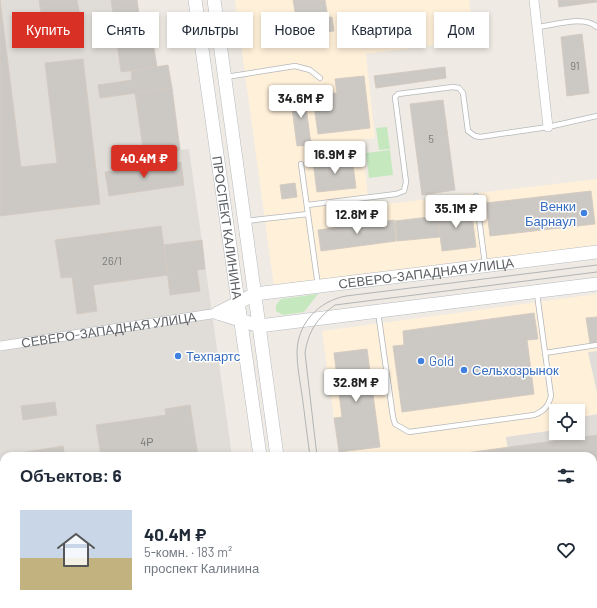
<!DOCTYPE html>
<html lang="ru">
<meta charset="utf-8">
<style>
:root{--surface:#fff;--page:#f6f6f7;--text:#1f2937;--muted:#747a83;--line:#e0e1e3;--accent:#d93025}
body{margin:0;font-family:Barlow,sans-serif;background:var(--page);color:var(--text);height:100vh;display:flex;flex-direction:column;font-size:15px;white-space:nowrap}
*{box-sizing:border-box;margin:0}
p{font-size:13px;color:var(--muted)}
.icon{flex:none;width:22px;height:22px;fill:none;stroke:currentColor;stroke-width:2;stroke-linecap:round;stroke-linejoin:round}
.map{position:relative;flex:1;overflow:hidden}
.drawer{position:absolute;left:0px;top:452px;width:597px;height:156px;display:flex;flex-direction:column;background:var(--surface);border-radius:12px 12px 0 0;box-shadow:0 2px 6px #0003}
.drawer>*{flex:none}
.top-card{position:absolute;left:12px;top:12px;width:573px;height:36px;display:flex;gap:8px}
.buttons{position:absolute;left:549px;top:404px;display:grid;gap:8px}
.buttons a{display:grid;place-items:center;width:36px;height:36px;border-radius:0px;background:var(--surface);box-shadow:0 2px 6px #0003;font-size:20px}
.price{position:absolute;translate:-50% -34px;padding:0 9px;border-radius:4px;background:#fff;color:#222;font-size:13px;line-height:26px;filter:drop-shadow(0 1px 2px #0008)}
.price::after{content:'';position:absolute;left:50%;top:24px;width:12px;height:9px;margin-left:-6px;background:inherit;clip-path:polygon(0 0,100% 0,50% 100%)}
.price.current{background:var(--accent);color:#fff}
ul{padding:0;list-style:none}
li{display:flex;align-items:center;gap:12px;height:100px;padding:0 20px}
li+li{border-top:1px solid var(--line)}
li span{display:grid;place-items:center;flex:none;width:112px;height:80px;border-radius:0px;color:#555}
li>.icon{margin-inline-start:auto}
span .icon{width:48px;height:48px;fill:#fffc;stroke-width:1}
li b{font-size:17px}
h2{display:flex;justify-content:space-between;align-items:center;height:48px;padding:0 20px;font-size:17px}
.tag{padding:0 14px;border-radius:0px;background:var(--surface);box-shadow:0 2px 6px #0003;font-size:14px;line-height:36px}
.tag.current{background:var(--accent);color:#fff}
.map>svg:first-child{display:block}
.commercial{fill:#fff0d9}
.industrial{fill:#e0ddd8}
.green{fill:#c5e8bf}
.building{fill:#ccc8c3;stroke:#d4cbc2}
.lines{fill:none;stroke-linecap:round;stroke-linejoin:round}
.lane-casing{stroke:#b4b8bb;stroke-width:6}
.street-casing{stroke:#b4b8bb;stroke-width:10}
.secondary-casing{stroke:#b5babf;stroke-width:14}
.lane{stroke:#fff;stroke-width:4.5}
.street{stroke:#fff;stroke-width:9}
.secondary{stroke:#fff;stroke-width:13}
.tram{stroke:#b3b4b5;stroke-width:1}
.shop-dot{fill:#3f7fe0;stroke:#fff;stroke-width:1.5}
.labels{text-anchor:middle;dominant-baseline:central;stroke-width:3;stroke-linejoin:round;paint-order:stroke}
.number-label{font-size:11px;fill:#787b7c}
.shop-label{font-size:13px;fill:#366cbe;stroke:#fff;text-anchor:start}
.street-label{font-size:13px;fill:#5c6165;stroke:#fff}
</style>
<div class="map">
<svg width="597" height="608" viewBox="0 0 597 608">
<rect width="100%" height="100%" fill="#efebe4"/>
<!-- commercial -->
<g class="commercial">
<polygon points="235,0 469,0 475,40 366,54 375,138 362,140 369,206 597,179 597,246 274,287"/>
<polygon points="597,294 597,351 588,353 597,392 597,414 578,418 578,411 556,411 556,430 506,437 509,456 339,456 322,331"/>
</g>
<!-- industrial -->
<g class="industrial">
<polygon points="0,0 137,0 143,44 153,43 157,67 168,65 180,150 189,149 232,456 4,456 4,604 251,604 252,608 0,608"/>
<polygon points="597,351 597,392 588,352"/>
<polygon points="597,414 597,608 364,608 363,604 593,604 593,456 509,456 506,437 556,430 556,433 578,433 578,418"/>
</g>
<!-- green -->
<g class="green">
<polygon points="387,127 390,149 379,150 376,128"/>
<polygon points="390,150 393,175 369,178 366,153"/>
<polygon points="318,294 304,312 283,315 276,311 276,305 281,299"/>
</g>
<!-- building -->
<g class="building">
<polygon points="0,0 21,167 57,163 45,63 83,59 100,204 0,216"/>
<polygon points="39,0 77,0 80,16 42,21"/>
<polygon points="111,0 137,0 143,44 153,43 157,67 121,72"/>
<polygon points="293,0 325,0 328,18 297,23"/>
<polygon points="558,0 597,0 597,2 559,7"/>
<polygon points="332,17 334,31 295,36 293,23"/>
<polygon points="582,34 589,93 567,96 561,37"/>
<polygon points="168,65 172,88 100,98 98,85 132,80 131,71"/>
<polygon points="445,67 446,78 376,88 374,76"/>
<polygon points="364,76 370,128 318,134 314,106 328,104 326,94 337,93 335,79"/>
<polygon points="172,88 180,150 144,155 135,93"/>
<polygon points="304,91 311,145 297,146 290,93"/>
<polygon points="443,100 455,190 422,195 410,104"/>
<polygon points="352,157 356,188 317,192 313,162"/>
<polygon points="181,162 184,185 109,196 105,172"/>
<polygon points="295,183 297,197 282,199 280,185"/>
<polygon points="591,191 595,224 490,236 486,203"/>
<polygon points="471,207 476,247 442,251 437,211"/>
<polygon points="438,216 440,237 397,241 395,221"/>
<polygon points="394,220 396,241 321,251 318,230"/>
<polygon points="161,226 168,275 93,285 97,311 77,314 72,277 61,278 55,240"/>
<polygon points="202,240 205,269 197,270 200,291 170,295 164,245"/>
<polygon points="534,313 538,339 527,340 534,394 402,412 393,346 404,345 403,331"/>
<polygon points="597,317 597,342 590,343 586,318"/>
<polygon points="367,349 380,447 339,452 334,418 342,417 334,353"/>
<polygon points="55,402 57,415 23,420 21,406"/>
<polygon points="190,405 198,456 101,456 96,425 166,415 165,409"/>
<polygon points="597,435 597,567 593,568 593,456 444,456"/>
<polygon points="63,446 65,456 27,456 26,452"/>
<polygon points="4,543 4,604 231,604 231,608 0,608 0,544"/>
</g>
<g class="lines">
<defs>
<g id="lane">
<path d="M 538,27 C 555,25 584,15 597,27"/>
<polyline points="226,77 295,66 310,70 320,78"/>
<polyline points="301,164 318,286"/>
<polyline points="476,196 485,264"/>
<polyline points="307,205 396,194 404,191 406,182 395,97 398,94 453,87 459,88 463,93 468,131 475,136 480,137 548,127 597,116"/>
<polyline points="246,221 308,214"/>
<path d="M 378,312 L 393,417 L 395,424 L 409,432 L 534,415 C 544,411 548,407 551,396 L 537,294"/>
<polyline points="545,353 597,345"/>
</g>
<g id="street">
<polyline points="534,0 548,127"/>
<path id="s1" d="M 0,346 L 218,313"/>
</g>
<g id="secondary">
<path id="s2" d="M 195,0 L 260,456"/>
<polyline points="214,0 277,456"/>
<path id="s3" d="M 218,313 L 255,294 L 597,252"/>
<polyline points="218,313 259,326 597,284"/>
<polyline points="281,604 282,608"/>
<polyline points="299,604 299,608"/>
</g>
</defs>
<!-- lane casing -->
<use href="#lane" class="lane-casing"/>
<!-- street casing -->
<use href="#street" class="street-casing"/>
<!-- secondary casing -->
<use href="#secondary" class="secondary-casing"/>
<!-- lane -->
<use href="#lane" class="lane"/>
<!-- street -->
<use href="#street" class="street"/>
<!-- secondary -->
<use href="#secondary" class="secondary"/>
<!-- tram -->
<g class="tram">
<path d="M 310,456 C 307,436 305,416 302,395 C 300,381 297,367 297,353 C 297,323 319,301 346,296 L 597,265"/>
<path d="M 317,456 L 305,353 C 308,332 317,318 335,305 L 597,272"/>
<polyline points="330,604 331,608"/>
<polyline points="337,604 338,608"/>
</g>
</g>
<!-- markers -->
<g class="shop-dot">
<circle cx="584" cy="213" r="4"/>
<circle cx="178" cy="356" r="4"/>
<circle cx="421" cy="361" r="4"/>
<circle cx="464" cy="370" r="4"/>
</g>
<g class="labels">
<!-- number labels -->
<g class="number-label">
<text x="575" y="65">91</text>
<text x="431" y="138">5</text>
<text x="112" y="260">26/1</text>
<text x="147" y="441">4Р</text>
</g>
<!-- shop labels -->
<g class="shop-label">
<text x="576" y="206" text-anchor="end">Венки<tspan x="576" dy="15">Барнаул</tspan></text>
<text x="186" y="356">Техпартс</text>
<text x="429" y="361">Gold</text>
<text x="472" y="370">Сельхозрынок</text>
</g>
<!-- street labels -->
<g class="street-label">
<text stroke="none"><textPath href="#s2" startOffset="230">ПРОСПЕКТ КАЛИНИНА</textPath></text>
<text stroke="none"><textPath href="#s3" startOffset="214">СЕВЕРО-ЗАПАДНАЯ УЛИЦА</textPath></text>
<text stroke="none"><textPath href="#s1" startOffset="110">СЕВЕРО-ЗАПАДНАЯ УЛИЦА</textPath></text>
</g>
</g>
</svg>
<div class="buttons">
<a><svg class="icon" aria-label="locate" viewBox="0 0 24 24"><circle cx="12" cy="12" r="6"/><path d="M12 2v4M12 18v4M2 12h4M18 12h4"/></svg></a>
</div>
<b class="price" style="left:301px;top:119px">34.6M ₽</b>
<b class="price" style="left:335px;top:175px">16.9M ₽</b>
<b class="price current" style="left:144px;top:179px">40.4M ₽</b>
<b class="price" style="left:456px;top:229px">35.1M ₽</b>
<b class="price" style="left:357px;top:235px">12.8M ₽</b>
<b class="price" style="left:356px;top:403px">32.8M ₽</b>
<div class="top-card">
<a class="tag current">Купить</a>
<a class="tag">Снять</a>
<a class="tag">Фильтры</a>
<a class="tag">Новое</a>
<a class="tag">Квартира</a>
<a class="tag">Дом</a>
</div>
<section class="drawer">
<h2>Объектов: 6<svg class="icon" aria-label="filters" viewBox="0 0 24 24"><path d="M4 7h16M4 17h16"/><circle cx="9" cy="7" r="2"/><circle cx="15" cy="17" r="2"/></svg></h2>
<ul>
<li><span style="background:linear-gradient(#c9d6e8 60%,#c2b280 0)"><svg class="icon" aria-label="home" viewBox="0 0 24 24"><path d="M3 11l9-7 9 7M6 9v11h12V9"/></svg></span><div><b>40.4M ₽</b><p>5-комн. · 183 m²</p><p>проспект Калинина</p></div><svg class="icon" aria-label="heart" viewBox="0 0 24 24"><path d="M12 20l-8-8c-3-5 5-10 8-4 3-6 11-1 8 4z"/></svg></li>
</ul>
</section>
</div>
